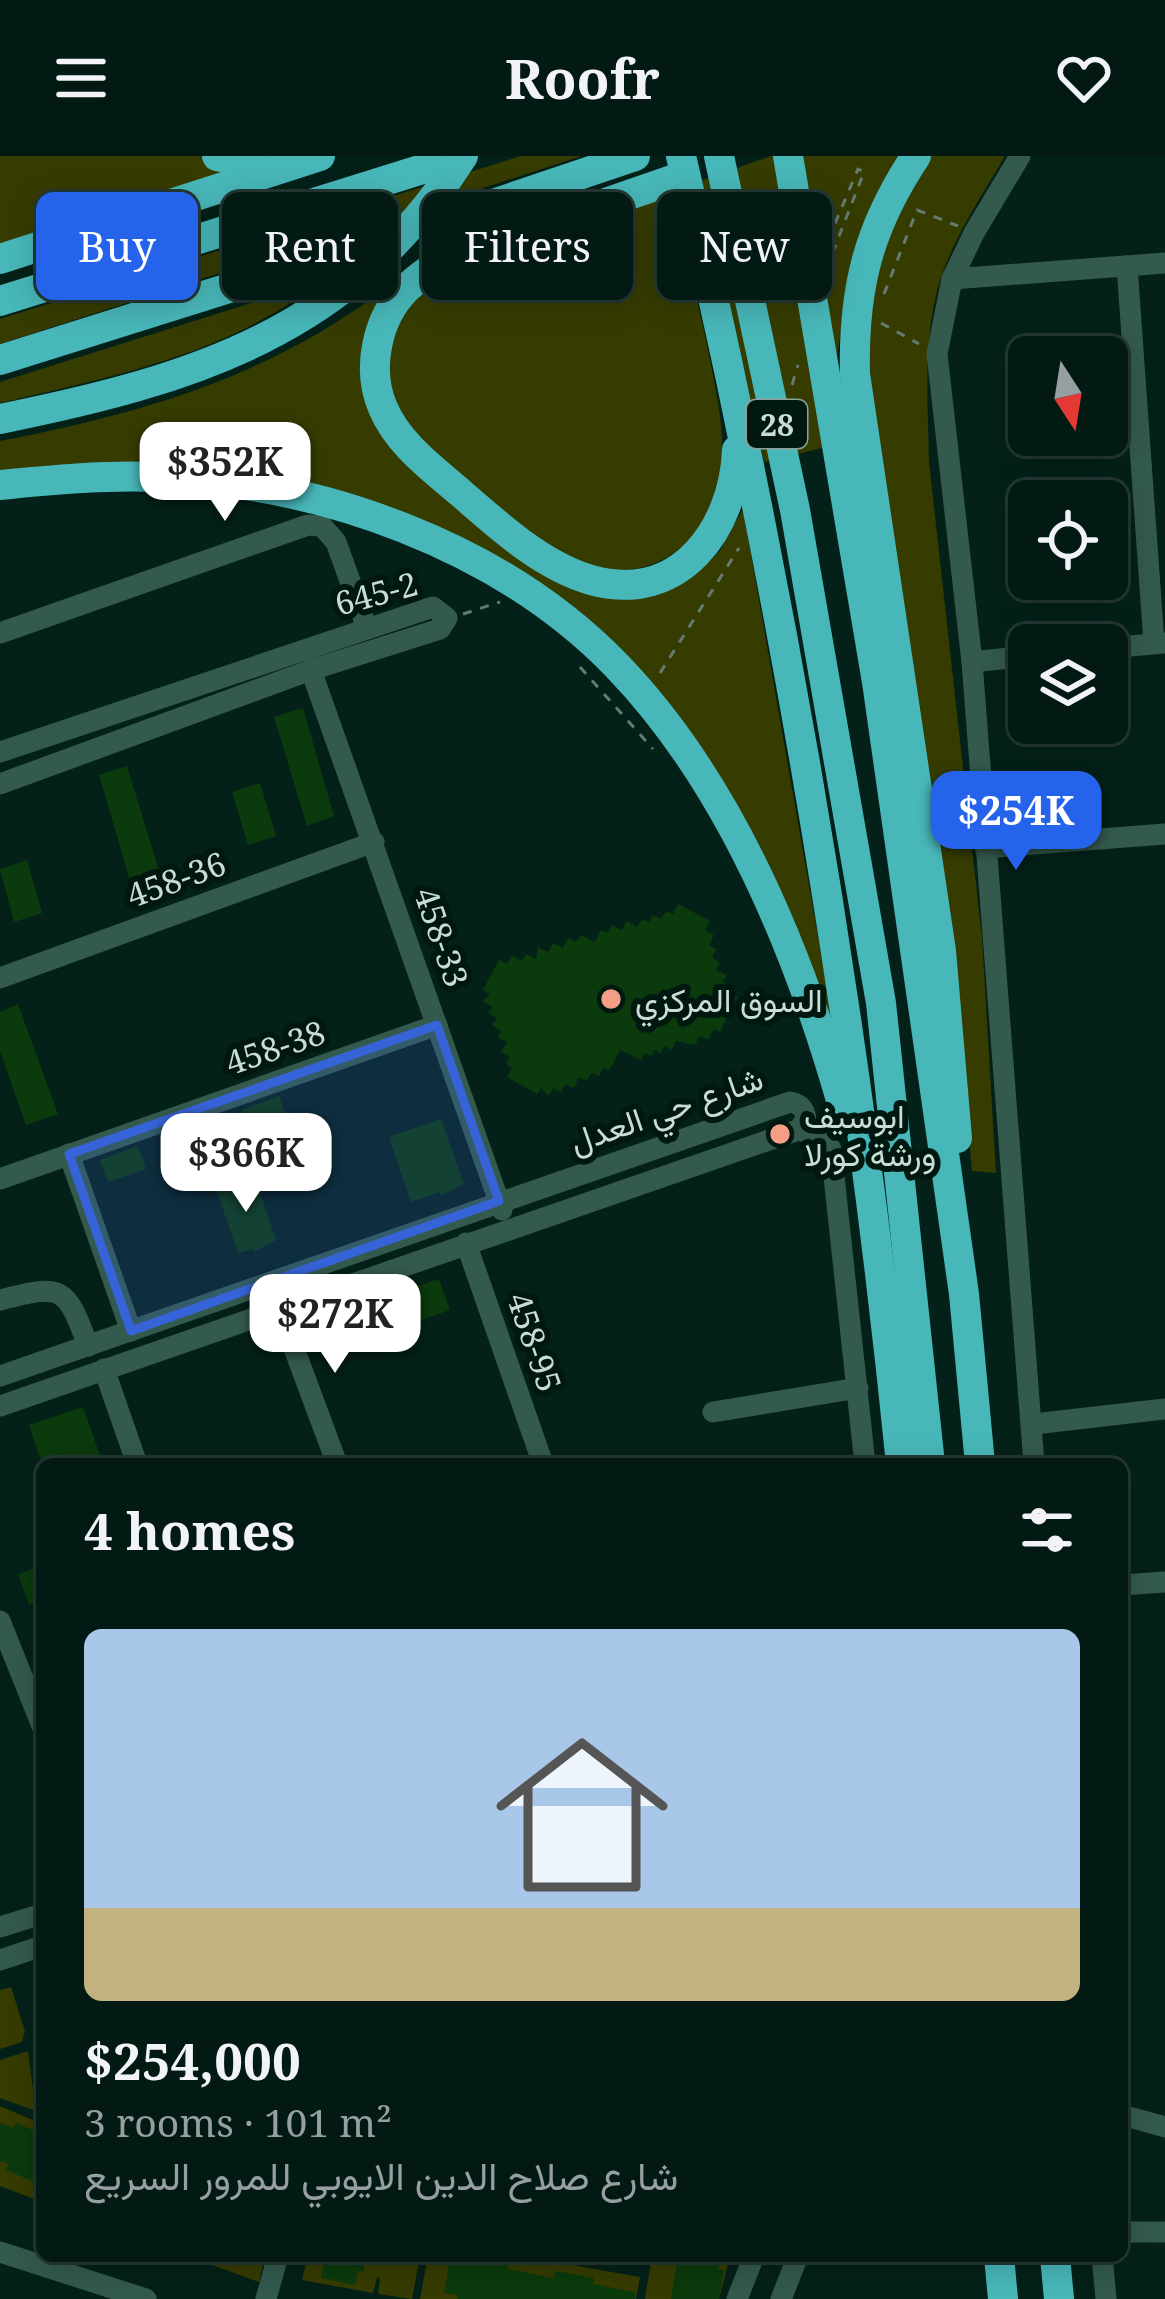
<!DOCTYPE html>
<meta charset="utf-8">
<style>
:root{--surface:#031913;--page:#0d221c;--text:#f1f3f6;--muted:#97a0a0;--line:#243833;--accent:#2563eb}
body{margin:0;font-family:"Noto Serif",Vazirmatn,serif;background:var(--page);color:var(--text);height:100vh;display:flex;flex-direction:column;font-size:45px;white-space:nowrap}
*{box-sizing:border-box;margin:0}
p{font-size:39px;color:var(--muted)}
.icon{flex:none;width:66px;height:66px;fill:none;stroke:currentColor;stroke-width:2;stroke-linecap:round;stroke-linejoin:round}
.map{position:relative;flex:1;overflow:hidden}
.side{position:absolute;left:36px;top:1302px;width:1092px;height:804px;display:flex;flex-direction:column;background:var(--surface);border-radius:18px;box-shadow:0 6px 30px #0003,0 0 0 3px var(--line)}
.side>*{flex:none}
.hud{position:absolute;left:36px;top:36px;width:1095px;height:108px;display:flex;gap:24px}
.needle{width:78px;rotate:168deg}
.buttons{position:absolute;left:1008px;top:180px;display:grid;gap:24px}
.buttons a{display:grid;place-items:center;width:120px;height:120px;border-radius:18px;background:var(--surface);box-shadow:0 6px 30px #0003,0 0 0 3px var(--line);font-size:60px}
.price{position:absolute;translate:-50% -102px;padding:0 27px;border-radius:24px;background:#fff;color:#222;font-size:39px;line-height:78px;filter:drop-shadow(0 3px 6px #0008)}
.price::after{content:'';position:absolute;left:50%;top:72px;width:36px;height:27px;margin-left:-18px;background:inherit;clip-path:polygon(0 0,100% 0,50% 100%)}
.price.current{background:var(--accent);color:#fff}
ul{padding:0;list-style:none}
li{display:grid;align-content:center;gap:24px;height:636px;padding:0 48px}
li+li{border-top:3px solid var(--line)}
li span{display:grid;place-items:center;height:372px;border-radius:18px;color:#555}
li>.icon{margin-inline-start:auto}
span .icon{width:216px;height:216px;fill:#fffc;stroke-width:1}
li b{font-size:51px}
h2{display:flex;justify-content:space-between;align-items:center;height:144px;padding:0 48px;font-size:51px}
.pill{padding:0 42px;border-radius:18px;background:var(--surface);box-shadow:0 6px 30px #0003,0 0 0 3px var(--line);font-size:42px;line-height:108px}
.pill.current{background:var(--accent);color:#fff}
header{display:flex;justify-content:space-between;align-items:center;height:156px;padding:0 48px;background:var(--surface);font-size:54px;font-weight:700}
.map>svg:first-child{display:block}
.green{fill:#363c00}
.building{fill:#0b3a0c}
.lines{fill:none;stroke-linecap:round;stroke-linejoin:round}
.path{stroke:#637b73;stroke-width:3;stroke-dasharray:9 9;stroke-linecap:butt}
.minor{stroke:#345a4d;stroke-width:21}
.highway{stroke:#48b7b9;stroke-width:30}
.marked{fill:#3763d8;fill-opacity:0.2;stroke:#3763d8;stroke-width:9;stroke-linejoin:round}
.poi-dot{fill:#f49e88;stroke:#001810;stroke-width:4.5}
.labels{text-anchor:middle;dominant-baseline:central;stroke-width:12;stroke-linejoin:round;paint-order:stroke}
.shield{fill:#001810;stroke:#8da29a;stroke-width:3}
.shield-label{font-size:30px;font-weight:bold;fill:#c9ddd5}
.street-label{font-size:33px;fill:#c9ddd5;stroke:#001810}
.poi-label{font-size:33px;fill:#c9ddd5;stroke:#001810;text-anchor:start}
</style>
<header><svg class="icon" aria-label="menu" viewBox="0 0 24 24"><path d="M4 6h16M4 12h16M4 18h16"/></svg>Roofr<svg class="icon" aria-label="heart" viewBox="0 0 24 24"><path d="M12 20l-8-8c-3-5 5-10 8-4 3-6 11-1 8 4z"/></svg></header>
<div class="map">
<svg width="1165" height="2143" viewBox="0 0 1165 2143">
<rect width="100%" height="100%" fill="#042119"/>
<!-- green -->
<g class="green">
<polygon points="0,0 199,0 252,14 0,96"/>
<polygon points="521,0 582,0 0,188 0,163"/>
<polygon points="771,0 903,0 843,162 822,292 764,306 702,24"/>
<path d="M 925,0 L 1005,0 C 980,43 950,86 937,135 C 923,190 928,250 929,306 L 982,782 L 996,1017 L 972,1015 L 963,914 L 862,179 L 870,116 Z"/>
<path d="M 672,35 C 684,88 697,141 708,194 C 716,236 727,277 720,320 C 707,401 629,439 556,398 C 526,382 499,350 473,328 C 441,302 401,277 390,235 C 383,208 392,171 409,149 C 445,99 610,56 672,35 Z"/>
<path d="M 321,125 C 227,199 113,220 0,247 L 0,226 Z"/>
<path d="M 383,134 L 362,190 L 374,258 L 551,417 L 701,412 L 719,396 L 743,353 L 838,895 L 656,537 L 367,345 L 0,319 L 0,285 C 142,257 266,222 383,134 Z"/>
<polygon points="11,1831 25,1875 22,1886 0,1893 0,1834"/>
<polygon points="28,1895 36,1955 0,1942 0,1904"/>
<polygon points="0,1950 42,1968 42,2046 0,2030"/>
<polygon points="188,2100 265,2100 259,2126"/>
<polygon points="308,2100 420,2100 412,2143 378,2138 380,2123 377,2121 373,2137 302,2124"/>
<polygon points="428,2100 521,2100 640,2121 636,2143 420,2143"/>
<polygon points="652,2100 730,2100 719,2143 645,2143"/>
</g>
<!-- building -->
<g class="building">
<polygon points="303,552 334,660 307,670 274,561"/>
<polygon points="127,610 160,718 142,727 131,728 99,619"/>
<polygon points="260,627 276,680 248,689 232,636"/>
<polygon points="27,704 42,757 14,766 0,713"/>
<polygon points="678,748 710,765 705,774 714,779 709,789 716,793 712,802 720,806 716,814 727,819 723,826 731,830 728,836 738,841 720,876 714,873 708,884 700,880 695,889 676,885 672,894 665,890 661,897 654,894 652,900 645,897 641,904 620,894 609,915 603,912 599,920 591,917 587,925 579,921 574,932 565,928 561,936 553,932 549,940 541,932 537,938 507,921 512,912 506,908 510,901 501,896 507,886 497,881 501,875 492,869 497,862 488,857 492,851 483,845 490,838 483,834 499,804 507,808 512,800 522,805 526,798 536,803 538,791 548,796 553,787 563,792 568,782 576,786 581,779 595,786 601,774 608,777 612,769 622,774 627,765 637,771 642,763 649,766 653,759 661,763 666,755 673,758"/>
<polygon points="18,848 58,958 26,969 0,895 0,856"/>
<polygon points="279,940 299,997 261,1010 242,954"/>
<polygon points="441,963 464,1028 441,1040 440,1036 411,1046 389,981"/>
<polygon points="138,990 146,1013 108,1026 100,1004"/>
<polygon points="254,1019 276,1084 254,1096 253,1093 238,1097 216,1032"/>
<polygon points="439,1123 450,1154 396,1173 385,1141"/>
<polygon points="83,1251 103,1308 42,1308 29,1269"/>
<polygon points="42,1410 42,1445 29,1449 18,1418"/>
<polygon points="0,1967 13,1972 16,1967 42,1978 42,2029 6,2014 8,2008 0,2005"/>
<polygon points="325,2100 366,2100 363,2116 358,2115 355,2129 321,2122"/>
<polygon points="471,2100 509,2108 508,2113 553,2122 555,2115 594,2122 593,2128 635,2136 635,2143 457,2143 458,2139 444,2137 450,2103 469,2107"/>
<polygon points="678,2100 720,2100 718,2113 724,2114 719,2143 671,2143"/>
</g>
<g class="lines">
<!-- path -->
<g class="path">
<polyline points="828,84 858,13 864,16 831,101"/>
<polyline points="884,138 917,54 958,70"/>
<polyline points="881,167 919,188"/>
<polyline points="792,229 798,209"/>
<polyline points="463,458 500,446"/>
<polyline points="580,511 653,593"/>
<polyline points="660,517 739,392"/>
</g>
<!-- minor -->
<g class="minor">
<polyline points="1020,0 974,77 952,123 937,198 972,506 1034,1308"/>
<polyline points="1127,110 1154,487"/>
<polyline points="952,123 1165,107"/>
<polyline points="0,477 308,369 322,370 336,386 367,472"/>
<polyline points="1107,492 1164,487"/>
<polyline points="972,506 1029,500"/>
<polyline points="311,514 502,1054"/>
<polyline points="0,596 433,451 447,462 440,473 311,514 0,628"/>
<polyline points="985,692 1165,678"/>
<polyline points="0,822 374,686"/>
<polyline points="798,974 817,979 831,993 865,1308"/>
<polyline points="69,998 131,1175"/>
<polyline points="0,1023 437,869"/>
<polyline points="466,1087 543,1308"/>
<path d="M 0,1144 C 62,1128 66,1129 88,1190"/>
<polyline points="279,1152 337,1308"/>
<polyline points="104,1213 137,1308"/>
<path d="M 0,1220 L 790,946 C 801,948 805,953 806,964 L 798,974 L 0,1250"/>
<polyline points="713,1256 858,1232"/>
<polyline points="1034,1268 1165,1253"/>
<polyline points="1122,1429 1165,1426"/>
<polyline points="0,1465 42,1570"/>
<polyline points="0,1771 42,1758"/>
<polyline points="0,1804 42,1790"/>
<polyline points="1122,1959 1165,1971"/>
<polyline points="1122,2076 1165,2076"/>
<polyline points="0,2096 146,2143"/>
<polyline points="1102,2100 1106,2143"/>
<polyline points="266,2143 278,2100"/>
<polyline points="737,2143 754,2100"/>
<polyline points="781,2143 798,2100"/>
</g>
<!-- highway -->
<g class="highway">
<polyline points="217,0 251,7 275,7"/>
<path d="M 681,0 C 782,430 857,868 901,1308"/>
<polyline points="719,0 795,354 881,847 930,1308"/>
<polyline points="788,0 877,526 964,1138 980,1308"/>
<path d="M 916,0 C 868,72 853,133 855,218 L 941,795 L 957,982"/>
<path d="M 675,23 C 632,38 589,53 545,68 C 497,84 444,95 406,133 C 377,162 366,213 383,252 C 398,288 433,313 462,338 C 500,371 542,410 591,424 C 680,449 734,372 737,294"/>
<polyline points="428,70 635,0"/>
<polyline points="0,103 320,0"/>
<polyline points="0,145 442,7"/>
<polyline points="0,204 378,85"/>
<path d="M 0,263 C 193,224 351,176 463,0"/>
<path d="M 0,329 C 51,324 103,319 155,321 C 319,325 501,390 617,510 C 729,626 797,791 841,944"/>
<polyline points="999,2100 1003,2143"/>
<polyline points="1055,2100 1059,2143"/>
</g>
</g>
<!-- marked area -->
<path class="marked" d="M 437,869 L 499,1045 L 131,1175 L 69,998 Z"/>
<!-- markers -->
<g class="poi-dot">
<circle cx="611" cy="843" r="12"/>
<circle cx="780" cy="978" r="12"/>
</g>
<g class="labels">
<!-- shield labels -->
<rect class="shield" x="747" y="244" width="60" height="48" rx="9"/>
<g class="shield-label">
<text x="777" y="268">28</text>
</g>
<!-- street labels -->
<g class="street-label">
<text transform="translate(376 437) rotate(-15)">645-2</text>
<text transform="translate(176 723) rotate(-20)">458-36</text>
<text transform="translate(442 781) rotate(71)">458-33</text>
<text transform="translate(275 891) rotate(-19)">458-38</text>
<text transform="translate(666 953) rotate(-19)">شارع حي العدل</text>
<text transform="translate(535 1186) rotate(71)">458-95</text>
</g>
<!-- poi labels -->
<g class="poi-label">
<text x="635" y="843">السوق المركزي</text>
<text x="804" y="959">ابوسيف<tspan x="804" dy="38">ورشة كورلا</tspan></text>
</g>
</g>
</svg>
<div class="buttons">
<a><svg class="needle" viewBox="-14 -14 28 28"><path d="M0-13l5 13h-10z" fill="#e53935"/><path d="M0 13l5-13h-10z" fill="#97a0a0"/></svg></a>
<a><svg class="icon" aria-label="locate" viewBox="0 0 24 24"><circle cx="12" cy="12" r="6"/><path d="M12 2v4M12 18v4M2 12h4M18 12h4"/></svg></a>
<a><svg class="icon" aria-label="layers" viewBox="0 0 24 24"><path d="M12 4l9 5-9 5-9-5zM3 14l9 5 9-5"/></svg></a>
</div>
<b class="price" style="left:225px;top:368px">$352K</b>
<b class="price current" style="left:1016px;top:717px">$254K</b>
<b class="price" style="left:246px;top:1059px">$366K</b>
<b class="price" style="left:335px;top:1220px">$272K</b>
<div class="hud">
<a class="pill current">Buy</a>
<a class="pill">Rent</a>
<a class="pill">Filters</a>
<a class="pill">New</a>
</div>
<section class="side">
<h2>4 homes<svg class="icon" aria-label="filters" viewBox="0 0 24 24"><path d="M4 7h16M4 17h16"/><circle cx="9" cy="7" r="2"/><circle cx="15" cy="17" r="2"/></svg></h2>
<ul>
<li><span style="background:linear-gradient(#a9c7e8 75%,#c2b280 0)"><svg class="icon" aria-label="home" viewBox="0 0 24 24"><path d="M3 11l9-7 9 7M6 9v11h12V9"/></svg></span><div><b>$254,000</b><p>3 rooms · 101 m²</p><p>شارع صلاح الدين الايوبي للمرور السريع</p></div></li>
</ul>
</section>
</div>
